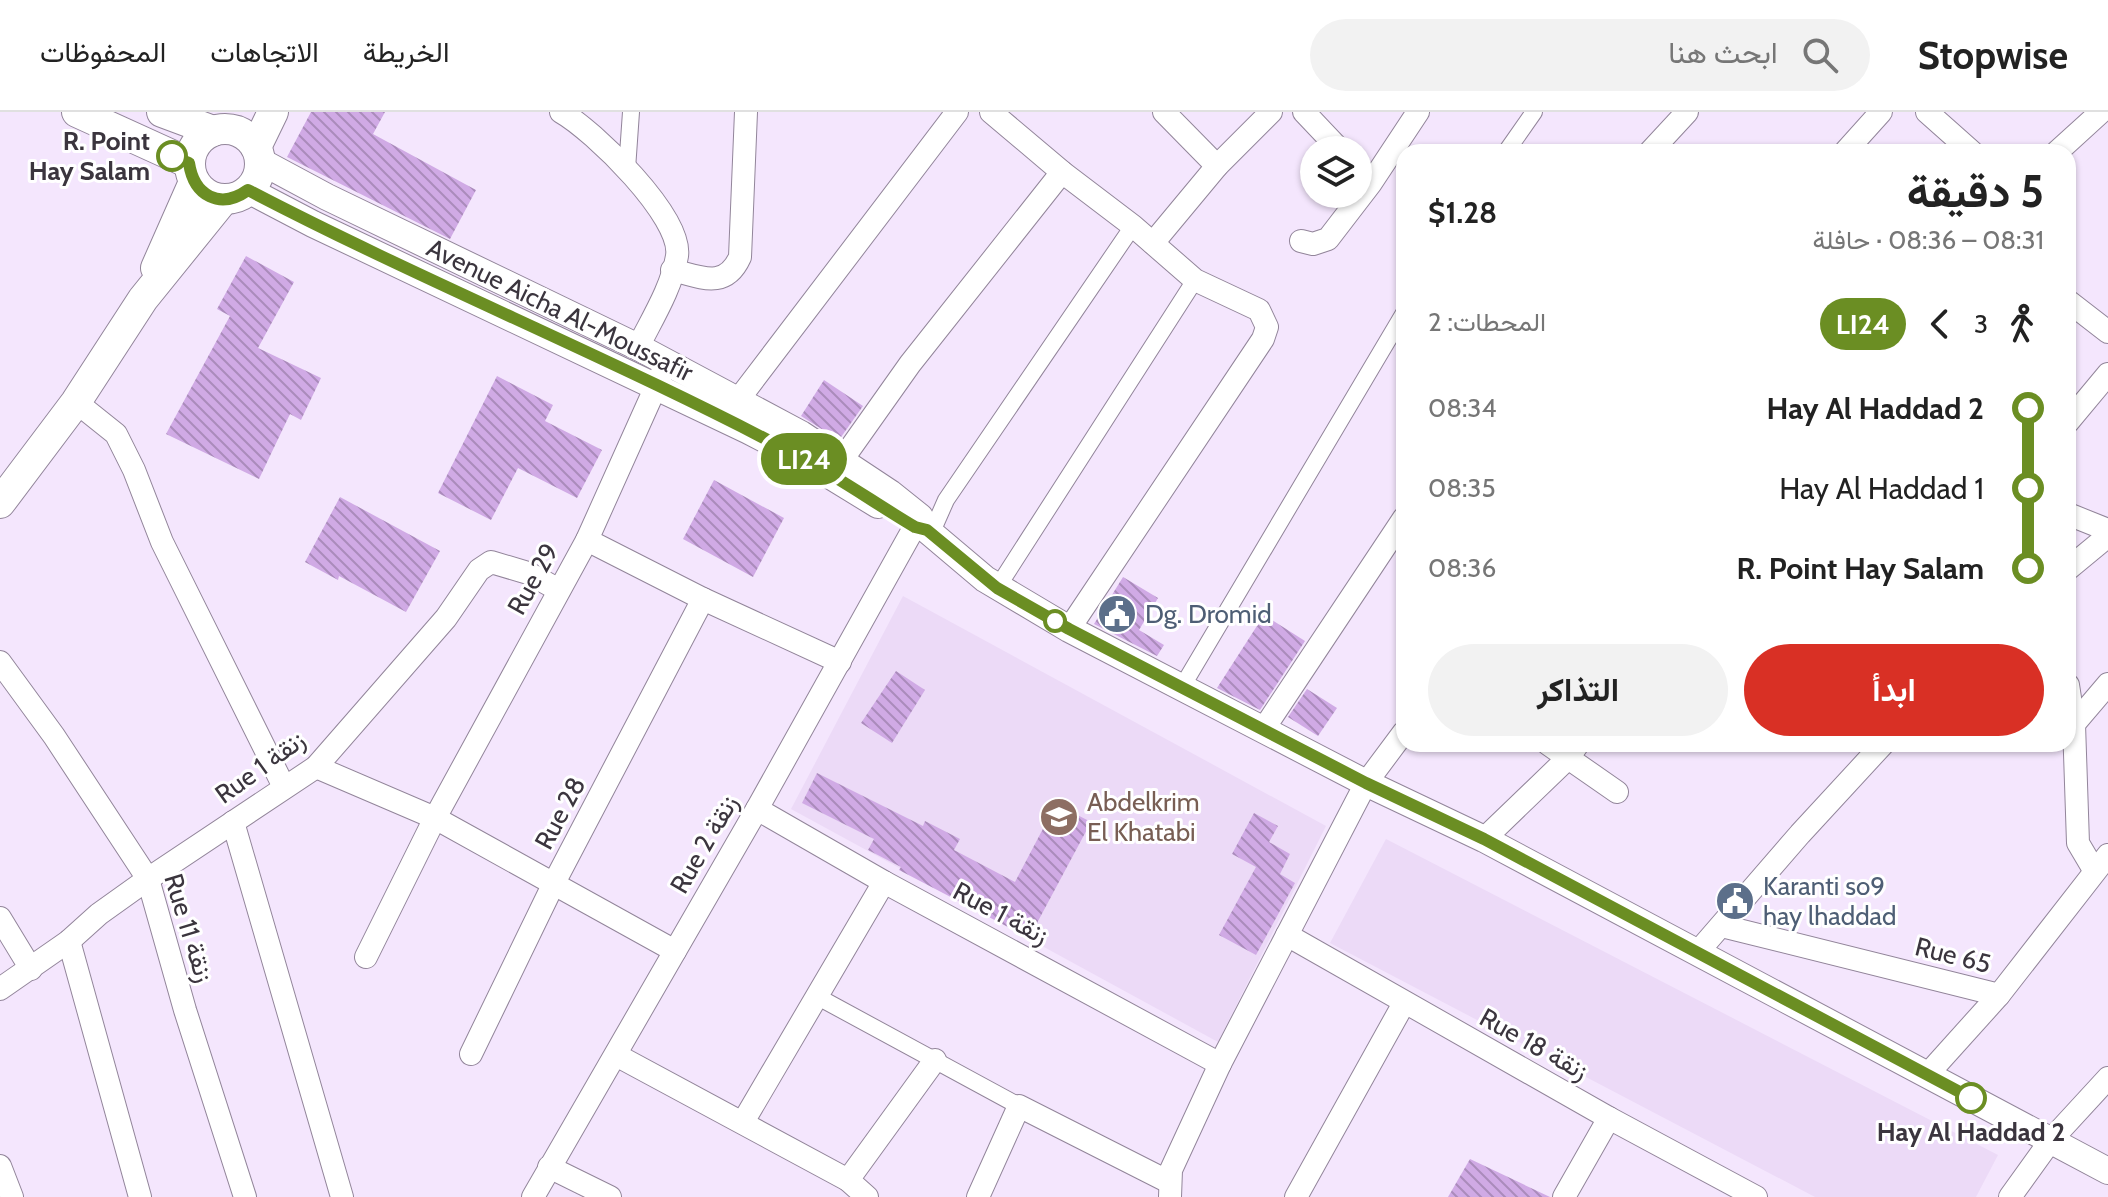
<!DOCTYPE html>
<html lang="ar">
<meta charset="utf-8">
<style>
body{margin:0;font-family:Cabin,Vazirmatn,sans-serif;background:#f2f2f2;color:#222;direction:rtl;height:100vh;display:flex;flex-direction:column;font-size:30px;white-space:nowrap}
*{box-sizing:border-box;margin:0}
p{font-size:26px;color:#767676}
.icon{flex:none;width:44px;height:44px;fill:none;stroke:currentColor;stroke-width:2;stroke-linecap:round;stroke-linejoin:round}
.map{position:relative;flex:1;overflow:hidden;direction:ltr}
.panel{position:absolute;left:1396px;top:32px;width:680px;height:608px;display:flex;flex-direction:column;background:#fff;border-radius:24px;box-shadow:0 2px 6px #0004;direction:rtl}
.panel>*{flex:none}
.badge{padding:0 16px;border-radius:26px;font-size:28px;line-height:52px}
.buttons{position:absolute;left:1300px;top:24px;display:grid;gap:16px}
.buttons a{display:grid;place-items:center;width:72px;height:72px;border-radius:50%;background:#fff;box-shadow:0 2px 6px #0004;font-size:40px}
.map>.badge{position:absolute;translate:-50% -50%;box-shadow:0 0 0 4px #fff}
.legs{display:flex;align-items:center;gap:12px;height:88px;padding:0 32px;font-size:26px}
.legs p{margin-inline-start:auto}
.head{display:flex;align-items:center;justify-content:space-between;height:136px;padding:0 32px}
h1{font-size:44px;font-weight:700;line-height:60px}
.action{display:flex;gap:16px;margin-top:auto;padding:16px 32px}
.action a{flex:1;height:92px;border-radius:48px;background:#d93025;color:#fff;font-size:32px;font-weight:700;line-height:92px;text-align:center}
.action a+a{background:#f2f2f2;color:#222}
ul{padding:0 32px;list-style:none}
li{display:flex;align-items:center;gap:28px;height:80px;font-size:30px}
li i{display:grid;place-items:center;width:12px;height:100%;margin:0 10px;background:currentColor}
li i::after{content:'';width:20px;height:20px;margin:-10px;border:6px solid;border-radius:50%;background:#fff}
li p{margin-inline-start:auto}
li:first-child i{background:linear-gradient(#0000 50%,currentColor 0)}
li:last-child i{background:linear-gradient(currentColor 50%,#0000 0)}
header{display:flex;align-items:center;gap:48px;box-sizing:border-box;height:112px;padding:0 40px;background:#fff;border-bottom:2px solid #e0e0e0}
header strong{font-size:38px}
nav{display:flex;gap:44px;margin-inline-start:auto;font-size:28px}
.search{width:560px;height:72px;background:#f2f2f2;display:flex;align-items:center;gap:20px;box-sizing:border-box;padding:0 28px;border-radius:44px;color:#767676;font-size:30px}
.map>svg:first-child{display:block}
.built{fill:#ecdaf7}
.building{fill:url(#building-back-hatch)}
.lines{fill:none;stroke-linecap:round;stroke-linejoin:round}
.pedestrian-casing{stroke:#92859a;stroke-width:18}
.minor-casing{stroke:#92859a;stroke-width:24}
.tertiary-casing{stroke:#92859a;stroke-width:28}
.secondary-casing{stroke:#92859a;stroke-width:32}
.pedestrian{stroke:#fff;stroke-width:16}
.minor{stroke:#fff;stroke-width:22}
.tertiary{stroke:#fff;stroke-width:26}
.secondary{stroke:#fff;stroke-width:30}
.line-1-casing{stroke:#fff;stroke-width:18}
.line-1{stroke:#6b8e23;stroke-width:12}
.stop-1-dot{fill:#fff;stroke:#6b8e23;stroke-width:4}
.labels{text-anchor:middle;stroke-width:6;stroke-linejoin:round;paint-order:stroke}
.stop-label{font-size:26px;font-weight:bold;fill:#3b353e;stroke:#fff;text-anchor:end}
.street-label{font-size:26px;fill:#3b353e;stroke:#fff}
.service-label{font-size:26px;fill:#4e5e75;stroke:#fff;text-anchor:start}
.education-label{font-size:26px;fill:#785e54;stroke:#fff;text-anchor:start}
</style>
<header>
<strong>Stopwise</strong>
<div class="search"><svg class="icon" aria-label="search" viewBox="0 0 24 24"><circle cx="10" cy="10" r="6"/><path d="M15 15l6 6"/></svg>ابحث هنا</div>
<nav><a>الخريطة</a><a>الاتجاهات</a><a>المحفوظات</a></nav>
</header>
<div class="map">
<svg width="2108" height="1085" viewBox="0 0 2108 1085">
<defs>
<pattern id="building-back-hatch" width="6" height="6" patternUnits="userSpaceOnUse" patternTransform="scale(2)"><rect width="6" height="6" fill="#d0aae5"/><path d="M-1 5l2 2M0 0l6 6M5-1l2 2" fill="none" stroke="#aa8bbb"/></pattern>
</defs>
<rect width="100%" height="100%" fill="#f4e6fd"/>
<!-- built -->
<g class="built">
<path d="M903,484L1326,714L1218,930L791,697Z"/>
<path d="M1386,727L1998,1043L1976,1085H1815L1330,831Z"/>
</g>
<!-- building -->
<g class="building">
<path d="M311,0H385L373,22L476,78L450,127L287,45Z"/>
<path d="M246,144L294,170L258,236L321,266L301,308L290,302L259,367L166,322L230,204L217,197Z"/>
<path d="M497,264L553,293L545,309L602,338L577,386L518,356L491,408L438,381Z"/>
<path d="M824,268L863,294L839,328L801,304Z"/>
<path d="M714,368L784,406L753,465L683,427Z"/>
<path d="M340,385L440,439L406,500L339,464L338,468L305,450Z"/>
<path d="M1123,465L1158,486L1139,518L1164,533L1157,544L1094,512Z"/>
<path d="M1264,503L1305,529L1260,598L1217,576Z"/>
<path d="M896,559L925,578L892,631L861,611Z"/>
<path d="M1307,577L1337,596L1318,624L1288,605Z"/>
<path d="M817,661L923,714L925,709L960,727L954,738L1015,770L1056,692L1091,710L1029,826L899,758L901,755L868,738L874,727L802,691Z"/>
<path d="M1254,701L1278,714L1269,730L1290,742L1280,762L1295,771L1256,843L1219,823L1256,755L1232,742Z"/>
<path d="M1470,1047L1550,1085H1448Z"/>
</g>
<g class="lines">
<defs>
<g id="pedestrian">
<path d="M1506,40L1534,0"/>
<path d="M627,57L631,0"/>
<path d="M931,422L946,388L1133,114"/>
<path d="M997,476L1195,168"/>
<path d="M1182,575L1404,201"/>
<path d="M818,885L1019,994"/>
</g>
<g id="minor">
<path d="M561,0C593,18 683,105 677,144C672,175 652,207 638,235"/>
<path d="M991,0L1062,60L1133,114L1195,168L1259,198L1267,215L1263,227L1069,517"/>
<path d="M1164,0L1217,54"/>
<path d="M1304,0L1340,38"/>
<path d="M1927,0L1972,40"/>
<path d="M1650,40L1687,0"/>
<path d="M1845,40L1881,0"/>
<path d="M2057,40L2101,0"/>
<path d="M1301,129L1313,132L1328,127L1371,71L1418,0"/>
<path d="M1153,131L1217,54L1271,0"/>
<path d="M672,158C701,165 725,178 740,145L746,0"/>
<path d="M2068,189L2108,220"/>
<path d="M738,288L957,0"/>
<path d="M76,290L116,322L134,358L162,430L284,675"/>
<path d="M2068,310L2108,262"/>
<path d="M842,348L910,252L1062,60"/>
<path d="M2068,402L2108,418"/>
<path d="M587,428L703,487L840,550"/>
<path d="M2068,457L2108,424"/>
<path d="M0,550L54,624L148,767L185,898L245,1085"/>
<path d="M2068,573L2074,612L2078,731L2094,758"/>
<path d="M2074,612L2108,572"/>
<path d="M1263,618L1404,406"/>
<path d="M1548,632L1617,680"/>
<path d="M316,655L435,706L675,839"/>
<path d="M757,697L884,770L1220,952"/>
<path d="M233,710L342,1085"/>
<path d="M1484,727L1568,646L1578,632"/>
<path d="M0,806L31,857"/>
<path d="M1722,814L1999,883L2108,743"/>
<path d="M1287,823L1609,1006L1756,1085"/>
<path d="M69,829L140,1085"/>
<path d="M1697,841L1800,722L1883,632"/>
<path d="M366,845L435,706L587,428L662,261"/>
<path d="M0,877L69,829L99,802L148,767L316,655L446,506L479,458L491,450L528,461L559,478"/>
<path d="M471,942L554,771L703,487"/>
<path d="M616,943L848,1068L867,1085"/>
<path d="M1927,963L1999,883"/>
<path d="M743,1010L884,770"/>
<path d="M0,1054L12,1085"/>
<path d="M549,1055L610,1085"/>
<path d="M848,1068L935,948"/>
<path d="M533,1085L757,697L920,405"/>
<path d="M978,1085L1019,994L1169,1070"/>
<path d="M1170,1085L1171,1058L1220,952L1366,671L1404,620"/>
<path d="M1296,1085L1404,891"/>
<path d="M1564,1085L1609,1006"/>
<path d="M2010,1085L2051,1028L2108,966"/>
</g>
<g id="tertiary">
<path d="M260,49L327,85L638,235L801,322L890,381L920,405L927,418L985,467L1069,517L1366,671L1484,727L2108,1059"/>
<path d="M248,78L313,112L747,318L803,347L878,393"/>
</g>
<g id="secondary">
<path d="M77,0L189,51"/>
<path d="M162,0L213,19"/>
<circle cx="225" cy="52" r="35"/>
<path d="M256,35L273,0"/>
<path d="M156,156L194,70"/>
<path d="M0,391L76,290L143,187L223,88"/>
</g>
</defs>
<!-- pedestrian casing -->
<use href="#pedestrian" class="pedestrian-casing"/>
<!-- minor casing -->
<use href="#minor" class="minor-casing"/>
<!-- tertiary casing -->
<use href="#tertiary" class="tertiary-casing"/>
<!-- secondary casing -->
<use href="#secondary" class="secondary-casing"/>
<!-- pedestrian -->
<use href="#pedestrian" class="pedestrian"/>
<!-- minor -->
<use href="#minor" class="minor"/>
<!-- tertiary -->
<use href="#tertiary" class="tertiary"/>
<!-- secondary -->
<use href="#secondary" class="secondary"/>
</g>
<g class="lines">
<defs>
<path id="line-1" d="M172,44L189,51C194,84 220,98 248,78C430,173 620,249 800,345C840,366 876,392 915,415L927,418L997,476L1069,517L1366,671L1484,727L1971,986"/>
</defs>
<!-- line-1 casing -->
<use href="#line-1" class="line-1-casing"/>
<!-- line-1 -->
<use href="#line-1" class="line-1"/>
</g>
<!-- icons -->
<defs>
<symbol id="civic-disc" viewBox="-11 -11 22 22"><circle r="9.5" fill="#5c6f8a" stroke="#fff"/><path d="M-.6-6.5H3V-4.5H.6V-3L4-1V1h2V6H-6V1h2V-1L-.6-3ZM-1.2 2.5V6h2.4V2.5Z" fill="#fff"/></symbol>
<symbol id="school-disc" viewBox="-11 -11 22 22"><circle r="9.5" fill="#8d6e63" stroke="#fff"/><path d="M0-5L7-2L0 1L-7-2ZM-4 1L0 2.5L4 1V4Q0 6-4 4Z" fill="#fff"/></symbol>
</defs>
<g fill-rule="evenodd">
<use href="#civic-disc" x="1095" y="480" width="44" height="44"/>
<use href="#school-disc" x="1037" y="683" width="44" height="44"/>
<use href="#civic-disc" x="1713" y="767" width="44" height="44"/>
</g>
<!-- markers -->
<g class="stop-1-dot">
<circle cx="172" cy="44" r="14"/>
<circle cx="1055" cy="509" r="10"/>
<circle cx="1971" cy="986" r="14"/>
</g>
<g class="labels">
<!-- stop labels -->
<g class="stop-label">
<text x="150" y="38">R. Point<tspan x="150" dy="30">Hay Salam</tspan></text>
<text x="1971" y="1029" text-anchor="middle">Hay Al Haddad 2</text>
</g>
<!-- street labels -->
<g class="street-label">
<text transform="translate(560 198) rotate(26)" y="9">Avenue Aicha Al-Moussafir</text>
<text transform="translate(533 467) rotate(-61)" y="9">Rue 29</text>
<text transform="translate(260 655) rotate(-36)" y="9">Rue 1 زنقة</text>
<text transform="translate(560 701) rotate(-62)" y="9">Rue 28</text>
<text transform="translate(704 732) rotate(-60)" y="9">Rue 2 زنقة</text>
<text transform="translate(1001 801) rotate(28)" y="9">Rue 1 زنقة</text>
<text transform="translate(189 816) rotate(73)" y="9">Rue 11 زنقة</text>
<text transform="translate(1953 843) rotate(14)" y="9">Rue 65</text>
<text transform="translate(1534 932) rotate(29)" y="9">Rue 18 زنقة</text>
</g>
<!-- service labels -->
<g class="service-label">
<text x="1145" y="511">Dg. Dromid</text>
<text x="1763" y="783">Karanti so9<tspan x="1763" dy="30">hay lhaddad</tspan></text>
</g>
<!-- education labels -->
<g class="education-label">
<text x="1087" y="699">Abdelkrim<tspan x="1087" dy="30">El Khatabi</tspan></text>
</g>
</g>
</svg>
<div class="buttons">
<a><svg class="icon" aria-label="layers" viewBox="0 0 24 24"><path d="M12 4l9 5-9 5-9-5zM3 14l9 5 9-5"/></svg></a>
</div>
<b class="badge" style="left:804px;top:347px;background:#6b8e23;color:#fff">LI24</b>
<section class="panel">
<div class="head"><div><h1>5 دقيقة</h1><p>08:31 – 08:36 · حافلة</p></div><b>$1.28</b></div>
<div class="legs"><svg class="icon" aria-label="walk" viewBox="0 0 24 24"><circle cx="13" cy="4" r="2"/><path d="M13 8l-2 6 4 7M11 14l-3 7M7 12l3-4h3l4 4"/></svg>3<svg class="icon" aria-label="back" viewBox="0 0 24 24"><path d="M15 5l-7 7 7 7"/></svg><b class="badge" style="background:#6b8e23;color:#fff">LI24</b><p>المحطات: 2</p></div>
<ul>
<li><i style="color:#6b8e23"></i><b>Hay Al Haddad 2</b><p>08:34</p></li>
<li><i style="color:#6b8e23"></i><span>Hay Al Haddad 1</span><p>08:35</p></li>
<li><i style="color:#6b8e23"></i><b>R. Point Hay Salam</b><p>08:36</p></li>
</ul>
<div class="action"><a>ابدأ</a><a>التذاكر</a></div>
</section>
</div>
